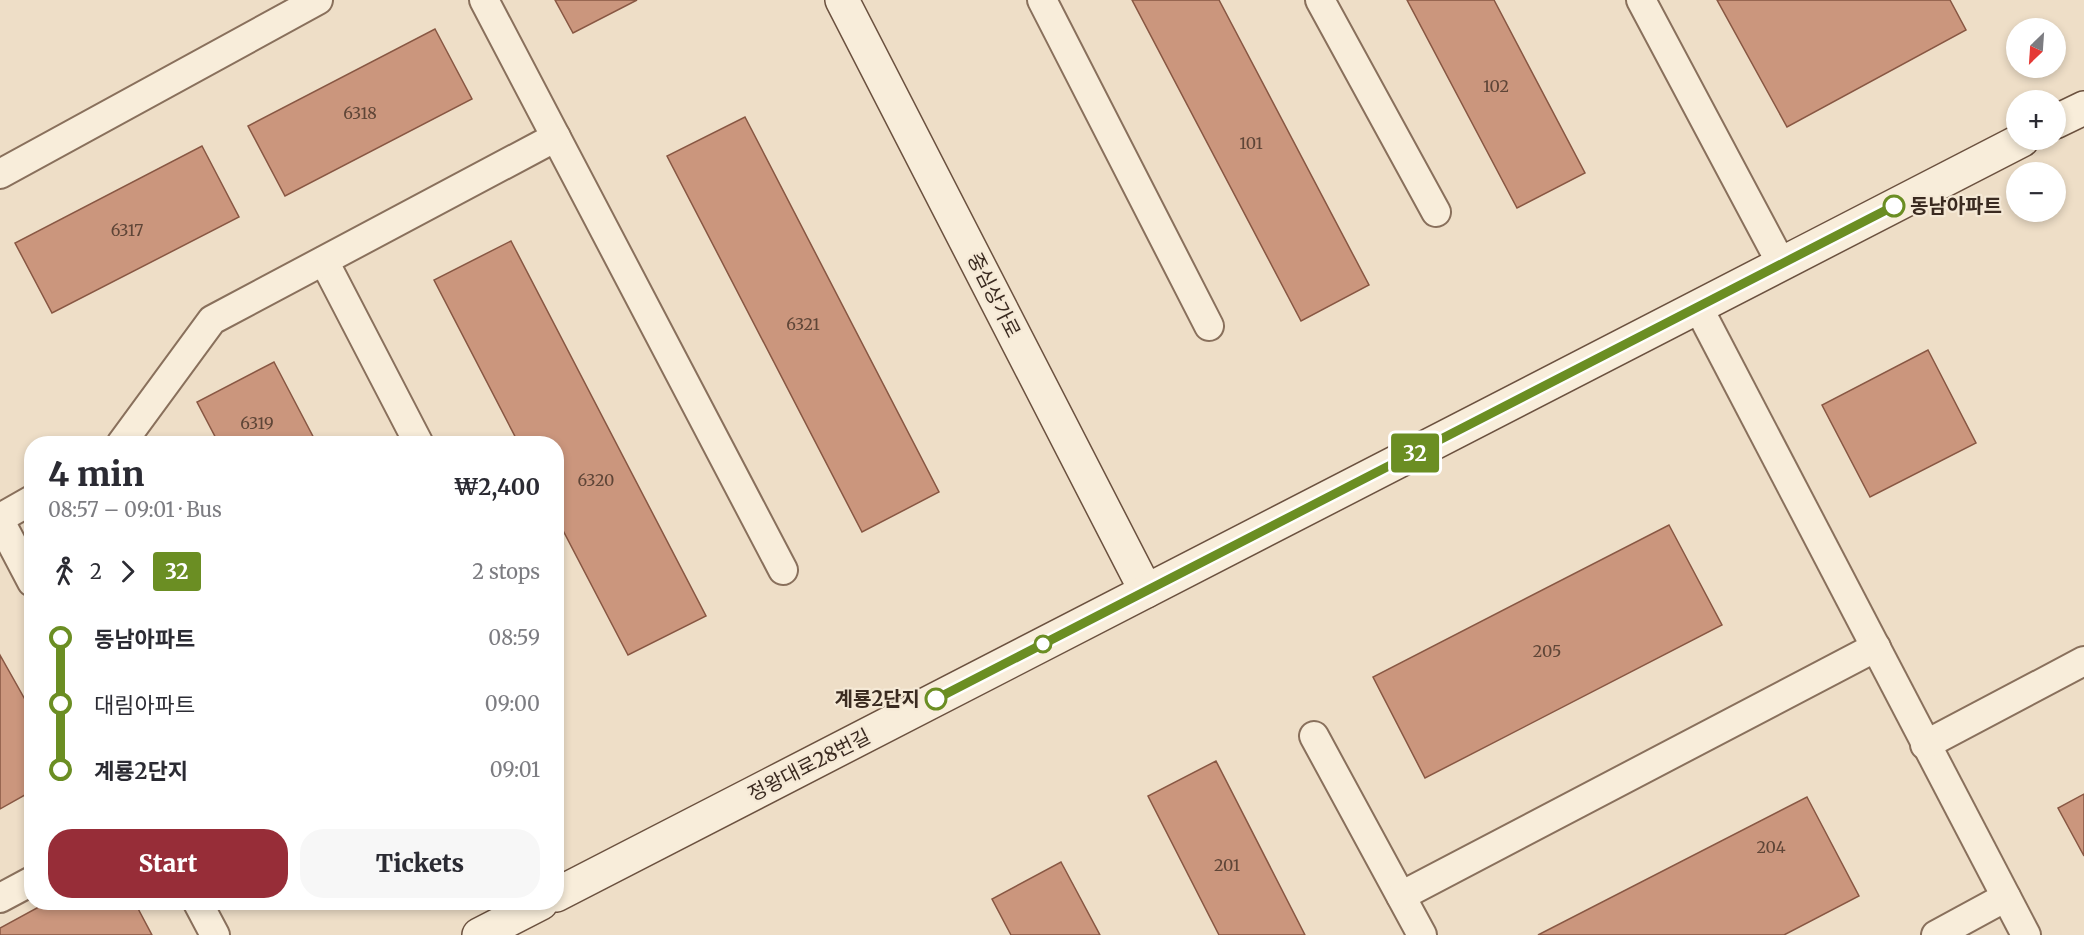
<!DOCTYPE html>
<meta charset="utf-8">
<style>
body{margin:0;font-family:Merriweather,"Noto Sans KR",serif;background:#f7f7f7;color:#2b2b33;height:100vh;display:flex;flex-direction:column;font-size:22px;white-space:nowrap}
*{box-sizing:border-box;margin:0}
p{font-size:20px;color:#7c7c81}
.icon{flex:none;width:33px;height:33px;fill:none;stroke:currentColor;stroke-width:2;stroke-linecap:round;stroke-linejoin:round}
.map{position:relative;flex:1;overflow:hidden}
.drawer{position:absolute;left:24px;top:436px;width:540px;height:474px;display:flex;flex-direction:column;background:#fff;border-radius:24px;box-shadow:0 3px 9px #0003}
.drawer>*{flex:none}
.badge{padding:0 12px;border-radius:4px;font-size:21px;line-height:39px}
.needle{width:39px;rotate:205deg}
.buttons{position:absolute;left:2006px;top:18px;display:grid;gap:12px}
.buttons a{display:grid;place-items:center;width:60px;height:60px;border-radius:50%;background:#fff;box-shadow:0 3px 9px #0003;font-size:30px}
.map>.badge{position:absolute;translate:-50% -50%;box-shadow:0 0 0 3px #fff}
.legs{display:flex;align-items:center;gap:9px;height:66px;padding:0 24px;font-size:20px}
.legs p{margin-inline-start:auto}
.summary{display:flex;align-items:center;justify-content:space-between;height:102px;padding:0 24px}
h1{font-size:33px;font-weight:800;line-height:45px}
.button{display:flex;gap:12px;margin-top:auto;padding:12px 24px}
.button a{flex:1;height:69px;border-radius:24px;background:#972d38;color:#fff;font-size:24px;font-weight:800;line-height:69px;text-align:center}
.button a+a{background:#f7f7f7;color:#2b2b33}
ul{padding:0 24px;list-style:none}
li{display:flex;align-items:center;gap:21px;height:66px;font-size:22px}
li i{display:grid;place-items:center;width:9px;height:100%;margin:0 8px;background:currentColor}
li i::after{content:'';width:15px;height:15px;margin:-8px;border:4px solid;border-radius:50%;background:#fff}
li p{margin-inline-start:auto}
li:first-child i{background:linear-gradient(#0000 50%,currentColor 0)}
li:last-child i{background:linear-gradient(currentColor 50%,#0000 0)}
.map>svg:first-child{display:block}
.building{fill:#cb967d;stroke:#885743;stroke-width:1.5}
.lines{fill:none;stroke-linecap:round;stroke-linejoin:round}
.lane-casing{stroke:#89705c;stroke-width:32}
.secondary-casing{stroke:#6b513f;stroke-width:36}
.lane{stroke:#f8edda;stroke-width:28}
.secondary{stroke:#f8edda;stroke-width:33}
.line-1-casing{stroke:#fff;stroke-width:14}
.line-1{stroke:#6b8e23;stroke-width:9}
.stop-1-dot{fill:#fff;stroke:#6b8e23;stroke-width:3}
.labels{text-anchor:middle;stroke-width:4.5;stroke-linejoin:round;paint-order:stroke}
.number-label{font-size:16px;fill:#5e4537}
.stop-label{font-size:20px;font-weight:bold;fill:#3a2a20;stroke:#f5e9d6;text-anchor:start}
.street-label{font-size:20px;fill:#3a2a20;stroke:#f5e9d6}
</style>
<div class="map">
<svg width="2084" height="935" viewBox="0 0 2084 935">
<rect width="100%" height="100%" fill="#eedec7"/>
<!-- building -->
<g class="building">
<path d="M555,0H637L573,33Z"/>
<path d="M1132,0H1219L1369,285L1301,321Z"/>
<path d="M1407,0H1494L1585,173L1517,208Z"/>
<path d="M1717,0H1950L1966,30L1787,127Z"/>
<path d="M435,29L472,99L285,196L248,126Z"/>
<path d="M745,117L939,492L862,532L667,156Z"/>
<path d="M202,146L239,217L52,313L15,243Z"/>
<path d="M511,241L706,616L628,655L556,517V444H519L434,280Z"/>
<path d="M1928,350L1976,443L1870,497L1822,405Z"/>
<path d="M274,362L317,444H219L197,402Z"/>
<path d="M1669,525L1722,625L1425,778L1373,677Z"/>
<path d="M0,655L32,712V791L0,809Z"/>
<path d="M1216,761L1305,935H1219L1148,796Z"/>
<path d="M2084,794V856L2058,808Z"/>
<path d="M1807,797L1859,896L1784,935H1538Z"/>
<path d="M1061,862L1100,935H1011L992,899Z"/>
<path d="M46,903H135L152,935H0V928Z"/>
</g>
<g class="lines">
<defs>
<g id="lane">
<path d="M484,0L783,570"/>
<path d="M1042,0L1209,326"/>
<path d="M1320,0L1436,212"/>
<path d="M1641,0L1781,263"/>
<path d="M0,174L318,0"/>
<path d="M324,261L419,444"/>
<path d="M1698,307L2026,935"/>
<path d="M121,444L212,320L556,137"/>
<path d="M0,518L32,500"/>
<path d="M0,521L32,582"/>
<path d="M1314,736L1422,935"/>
<path d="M1925,745L2084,661"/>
<path d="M1401,896L1876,647"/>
<path d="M0,898L32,881"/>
<path d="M198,903L215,935"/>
<path d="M1936,935L2006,897"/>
</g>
<g id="secondary">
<path d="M842,0L1146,591"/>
<path d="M2055,122L2084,108"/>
<path d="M556,895L2022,140"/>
<path d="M479,935L541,903"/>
</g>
</defs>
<!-- lane casing -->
<use href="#lane" class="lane-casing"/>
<!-- secondary casing -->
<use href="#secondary" class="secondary-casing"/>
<!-- lane -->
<use href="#lane" class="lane"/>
<!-- secondary -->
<use href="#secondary" class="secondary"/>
</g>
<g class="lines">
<defs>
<path id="line-1" d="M936,699L1894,206"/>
</defs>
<!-- line-1 casing -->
<use href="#line-1" class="line-1-casing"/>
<!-- line-1 -->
<use href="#line-1" class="line-1"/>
</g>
<!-- markers -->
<g class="stop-1-dot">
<circle cx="1894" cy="206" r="10"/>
<circle cx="1043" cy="644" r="8"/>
<circle cx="936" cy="699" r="10"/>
</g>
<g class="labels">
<!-- number labels -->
<g class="number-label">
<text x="1496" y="92">102</text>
<text x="360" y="119">6318</text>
<text x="1251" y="149">101</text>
<text x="127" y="236">6317</text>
<text x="803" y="330">6321</text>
<text x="257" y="429">6319</text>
<text x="596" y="486">6320</text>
<text x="1547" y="657">205</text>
<text x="1771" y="853">204</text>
<text x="1227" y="871">201</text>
</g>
<!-- stop labels -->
<g class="stop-label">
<text x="1910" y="213">동남아파트</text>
<text x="920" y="706" text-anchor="end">계룡2단지</text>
</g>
<!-- street labels -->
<g class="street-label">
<text transform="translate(994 295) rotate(63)" y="7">중심상가로</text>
<text transform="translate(809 765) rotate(-27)" y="7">정왕대로28번길</text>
</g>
</g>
</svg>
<div class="buttons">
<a><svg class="needle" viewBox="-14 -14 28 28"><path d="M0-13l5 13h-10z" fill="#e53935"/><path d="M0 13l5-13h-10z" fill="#7c7c81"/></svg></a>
<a>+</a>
<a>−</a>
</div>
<b class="badge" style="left:1415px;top:453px;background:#6b8e23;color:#fff">32</b>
<section class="drawer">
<div class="summary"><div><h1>4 min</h1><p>08:57 – 09:01 · Bus</p></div><b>₩2,400</b></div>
<div class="legs"><svg class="icon" aria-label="walk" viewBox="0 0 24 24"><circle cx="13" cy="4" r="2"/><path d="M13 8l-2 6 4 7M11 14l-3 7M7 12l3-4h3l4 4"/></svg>2<svg class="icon" aria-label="forward" viewBox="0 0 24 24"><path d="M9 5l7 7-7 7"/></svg><b class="badge" style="background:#6b8e23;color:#fff">32</b><p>2 stops</p></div>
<ul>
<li><i style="color:#6b8e23"></i><b>동남아파트</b><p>08:59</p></li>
<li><i style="color:#6b8e23"></i><span>대림아파트</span><p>09:00</p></li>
<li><i style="color:#6b8e23"></i><b>계룡2단지</b><p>09:01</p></li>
</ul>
<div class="button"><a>Start</a><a>Tickets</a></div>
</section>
</div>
